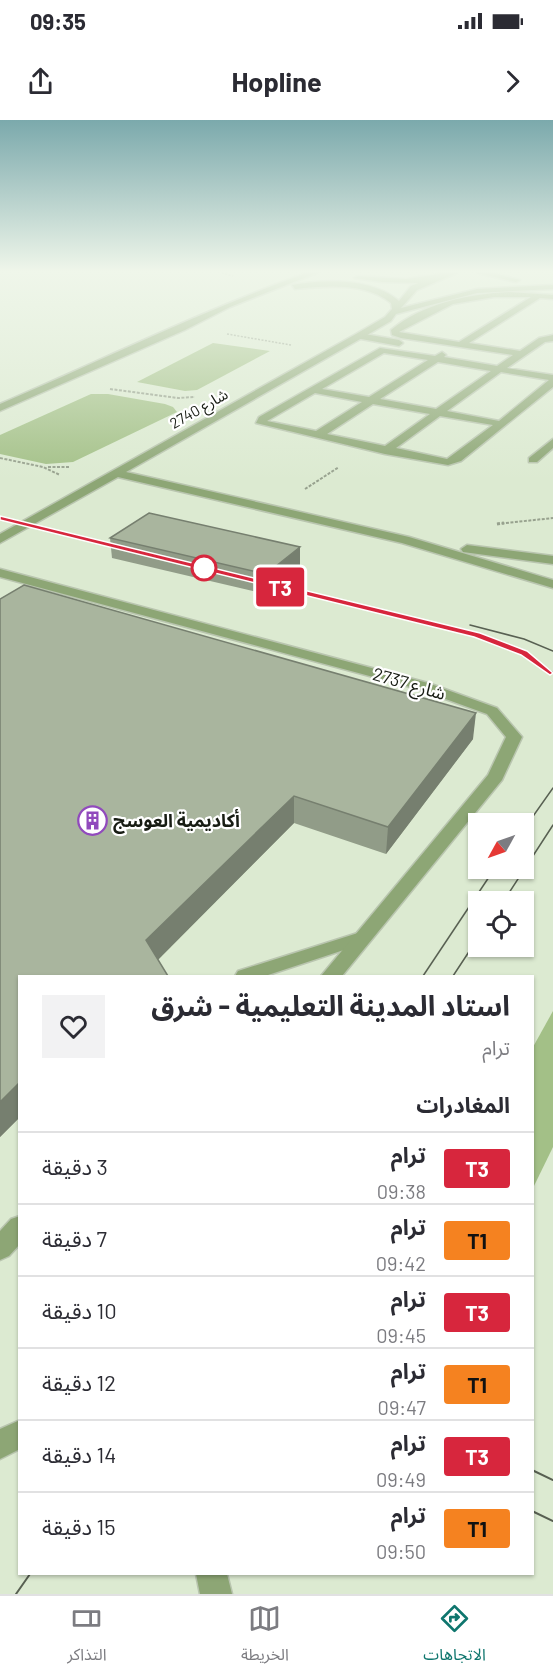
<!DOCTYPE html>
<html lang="ar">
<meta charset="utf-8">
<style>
body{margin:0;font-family:Barlow,"Noto Sans Arabic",sans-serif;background:#f2f2f3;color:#2b2b33;direction:rtl;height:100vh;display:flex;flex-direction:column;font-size:22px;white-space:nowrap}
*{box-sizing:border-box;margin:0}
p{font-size:20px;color:#7c7c81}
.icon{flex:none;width:33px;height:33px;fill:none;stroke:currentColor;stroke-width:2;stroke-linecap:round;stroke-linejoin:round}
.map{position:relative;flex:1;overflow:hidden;direction:ltr}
.drawer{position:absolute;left:18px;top:855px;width:516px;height:600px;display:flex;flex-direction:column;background:#fff;border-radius:0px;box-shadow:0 2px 4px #0004;direction:rtl}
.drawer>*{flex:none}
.badge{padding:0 12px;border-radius:4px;font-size:21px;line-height:39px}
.needle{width:39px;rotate:230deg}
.fabs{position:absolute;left:468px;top:693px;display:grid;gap:12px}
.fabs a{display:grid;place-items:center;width:66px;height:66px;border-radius:0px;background:#fff;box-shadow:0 2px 4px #0004;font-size:30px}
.map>.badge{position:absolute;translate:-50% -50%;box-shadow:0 0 0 3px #fff}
h2{padding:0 24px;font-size:22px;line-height:54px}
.round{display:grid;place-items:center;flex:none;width:63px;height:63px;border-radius:0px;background:#f2f2f3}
.summary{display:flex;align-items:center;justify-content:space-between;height:102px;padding:0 24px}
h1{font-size:28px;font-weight:700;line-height:45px}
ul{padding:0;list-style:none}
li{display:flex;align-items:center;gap:18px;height:72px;padding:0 24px;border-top:2px solid #e1e1e2}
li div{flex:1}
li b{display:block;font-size:22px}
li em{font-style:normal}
li .badge{min-width:66px;font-weight:700;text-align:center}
.status{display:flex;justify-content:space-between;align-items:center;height:42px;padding:0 30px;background:#fff;direction:ltr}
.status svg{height:16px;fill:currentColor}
header{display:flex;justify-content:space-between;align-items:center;height:78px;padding:0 24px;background:#fff;font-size:27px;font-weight:700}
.tab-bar{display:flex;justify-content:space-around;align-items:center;height:84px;border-top:2px solid #e1e1e2;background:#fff;font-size:16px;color:#7c7c81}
.tab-bar a{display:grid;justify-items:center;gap:3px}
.tab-bar .on{color:#0f766e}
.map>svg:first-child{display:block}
.green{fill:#a3c087}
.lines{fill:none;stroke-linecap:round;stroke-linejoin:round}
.lane-casing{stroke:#b9c5af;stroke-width:3}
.street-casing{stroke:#b9c5af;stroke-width:3}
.path-far2{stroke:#97a18e;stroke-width:1.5;stroke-dasharray:2 1.5;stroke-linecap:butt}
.path-far1{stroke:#97a18e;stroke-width:2;stroke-dasharray:3 1.5;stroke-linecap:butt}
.path{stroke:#97a18e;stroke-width:3;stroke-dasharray:3 2;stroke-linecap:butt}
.lane{fill:#8da675;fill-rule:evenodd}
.street{fill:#8da675;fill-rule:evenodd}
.tram-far1{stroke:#586052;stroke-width:1.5}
.tram{stroke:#586052;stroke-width:2}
.wall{fill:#919c88}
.shaded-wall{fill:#767f6f}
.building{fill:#a9b59e;stroke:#767f6f;stroke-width:1.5}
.line{fill:#d7263d;stroke:#fff;stroke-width:1.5}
.stop-dot{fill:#fff;stroke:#d7263d;stroke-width:3}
.labels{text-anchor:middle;stroke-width:4.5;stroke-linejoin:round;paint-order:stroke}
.far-street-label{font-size:15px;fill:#171c13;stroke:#fff}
.street-label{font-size:18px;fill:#171c13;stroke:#fff}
.poi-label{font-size:18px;font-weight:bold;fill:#171c13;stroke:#fff;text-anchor:start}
</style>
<div class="status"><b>09:35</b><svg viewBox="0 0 49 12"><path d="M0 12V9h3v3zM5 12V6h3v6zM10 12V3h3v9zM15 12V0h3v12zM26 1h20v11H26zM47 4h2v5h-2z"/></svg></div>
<header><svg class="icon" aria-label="forward" viewBox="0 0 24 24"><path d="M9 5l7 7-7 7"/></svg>Hopline<svg class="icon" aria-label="share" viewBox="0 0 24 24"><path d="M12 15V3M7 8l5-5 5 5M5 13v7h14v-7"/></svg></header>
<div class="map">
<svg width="553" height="1474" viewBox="0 0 553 1474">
<rect width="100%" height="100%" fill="#dcead1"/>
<!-- green -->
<g class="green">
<path d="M213,223L270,231L197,270L185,271L137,262Z"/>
<path d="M91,274H108L165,284L173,287L177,292L73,342L46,344L0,334V315Z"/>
<path d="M553,891V1027L533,1068V927Z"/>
</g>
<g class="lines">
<defs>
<g id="lane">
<path d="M509,172L553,175V179L540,178L469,223L520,231L539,218L553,215V221L545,222L507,248L553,255V267L461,341L448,345L385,334L256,303L259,297L380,228L435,236L442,232L446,235L444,237L497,246L513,235L401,218L392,215L391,210C423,183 469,174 509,172ZM494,177H531L459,222L399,212L453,184ZM384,233L428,240L369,277L322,269ZM438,242L491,251L436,289L380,279ZM501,252L549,260L499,301L447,291ZM315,273L362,282L316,311L267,301ZM373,284L430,294L385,326L327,314ZM440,296L493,305L447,339L396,328Z"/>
<path d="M359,213L399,220L403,223L399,226L356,218Z"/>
<path d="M553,319V328L537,342H529V338Z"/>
<path d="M361,812L368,814L371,818L368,822L265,856H235L238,851Z"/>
<path d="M20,1096V1124L9,1136L0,1140V1111L11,1099Z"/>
<path d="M196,1454H227L232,1474H200Z"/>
</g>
<g id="street">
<path d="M306,153H317L230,187L185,210L0,291V284C102,240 202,191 306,153Z"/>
<path d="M446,153H457L417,170L401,188L477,169L553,165V169L477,173L396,194L391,201L362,218L126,352L409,417L553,460V468L402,423L118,357L0,423V414L356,214L385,197L392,189L391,183C364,162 327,166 295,169L292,165C326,159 372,158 399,181L411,166L418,163L382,162L354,158L358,156L406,159Z"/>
<path d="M477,153H493L520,160L516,162Z"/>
<path d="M467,425L553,436V444L463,432L461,429Z"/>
<path d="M0,449L428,563L497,588L522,617L502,660L342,856H321L488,655L506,617L487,594L418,569L0,457Z"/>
<path d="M20,1300V1329L0,1339V1309Z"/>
</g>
</defs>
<!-- lane casing -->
<use href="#lane" class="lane-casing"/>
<!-- street casing -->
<use href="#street" class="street-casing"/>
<!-- path-far2 -->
<g class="path-far2">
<path d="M222,153L233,156"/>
<path d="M227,214L291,225"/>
</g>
<!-- path-far1 -->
<g class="path-far1">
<path d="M110,269L178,278L195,277"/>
<path d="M0,338L43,347L60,355"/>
<path d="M48,347H70"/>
<path d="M305,369L339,347"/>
<path d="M497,404L553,398"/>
</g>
<!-- path -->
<path class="path" d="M497,404L504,403"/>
<!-- lane -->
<use href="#lane" class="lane"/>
<!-- street -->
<use href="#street" class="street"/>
<!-- tram-far1 -->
<g class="tram-far1">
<path d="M0,399L128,430"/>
<path d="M259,462L477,515L524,533L553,553"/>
<path d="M470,505L524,519L553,531"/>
<path d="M524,709L553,668"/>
<path d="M503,782L553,705"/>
<path d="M423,856L495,748"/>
<path d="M453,856L478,818"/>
</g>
<!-- tram -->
<g class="tram">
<path d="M532,1350L553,1360"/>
<path d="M532,1391L553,1401"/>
<path d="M16,1474L30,1454"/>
</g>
</g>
<!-- wall -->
<g class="wall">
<path d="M110,418L300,447L266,474L112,438Z"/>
<path d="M0,479L473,619L386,734L294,703L158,839L20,856V997L0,1017Z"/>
</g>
<!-- shaded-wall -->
<g class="shaded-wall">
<path d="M300,427V447L266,474V454Z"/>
<path d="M476,593L473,619L386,734L388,707Z"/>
<path d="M294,676V703L149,849L146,820Z"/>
<path d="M20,962V997L0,1017V982Z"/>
</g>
<!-- building -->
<g class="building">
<path d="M149,393L300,427L266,454L110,418Z"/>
<path d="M24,465L476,593L388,707L294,676L146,820L168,856H20V962L0,982V479Z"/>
</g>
<!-- sky -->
<linearGradient id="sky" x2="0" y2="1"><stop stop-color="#7ba9ac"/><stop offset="0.42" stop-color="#eff6ea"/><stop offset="1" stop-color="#eff6ea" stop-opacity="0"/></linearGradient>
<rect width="553" height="360" fill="url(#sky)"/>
<!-- line -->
<path class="line" d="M0,396L480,513L527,531L553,553L550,555L521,535L474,517L0,400Z"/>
<!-- icons -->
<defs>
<symbol id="building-ring" viewBox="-11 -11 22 22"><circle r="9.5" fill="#fff" stroke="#914abd" stroke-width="1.5"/><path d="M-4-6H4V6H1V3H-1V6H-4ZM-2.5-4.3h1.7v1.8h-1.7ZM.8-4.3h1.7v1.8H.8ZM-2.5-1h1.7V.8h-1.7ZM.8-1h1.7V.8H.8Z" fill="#914abd"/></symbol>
</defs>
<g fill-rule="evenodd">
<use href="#building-ring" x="76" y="684" width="33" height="33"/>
</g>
<!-- markers -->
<circle class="stop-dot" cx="204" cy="448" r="12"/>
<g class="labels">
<!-- far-street labels -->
<g class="far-street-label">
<text transform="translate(199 289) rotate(-30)" y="5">شارع 2740</text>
</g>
<!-- street labels -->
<g class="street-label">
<text transform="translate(409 564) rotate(16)" y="6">شارع 2737</text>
</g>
<!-- poi labels -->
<g class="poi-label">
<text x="113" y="707">أكاديمية العوسج</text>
</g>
</g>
</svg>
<div class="fabs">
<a><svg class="needle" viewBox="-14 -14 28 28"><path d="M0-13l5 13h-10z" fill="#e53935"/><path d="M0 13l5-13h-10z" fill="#7c7c81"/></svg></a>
<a><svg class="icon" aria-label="locate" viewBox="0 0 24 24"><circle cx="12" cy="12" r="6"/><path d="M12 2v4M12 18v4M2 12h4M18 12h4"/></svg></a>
</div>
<b class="badge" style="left:280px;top:467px;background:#d7263d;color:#fff">T3</b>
<section class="drawer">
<div class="summary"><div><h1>استاد المدينة التعليمية - شرق</h1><p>ترام</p></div><a class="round"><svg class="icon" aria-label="heart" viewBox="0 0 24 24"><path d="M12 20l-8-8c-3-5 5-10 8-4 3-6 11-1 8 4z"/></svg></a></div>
<h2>المغادرات</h2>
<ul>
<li><span class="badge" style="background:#d7263d;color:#fff">T3</span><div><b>ترام</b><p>09:38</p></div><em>3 دقيقة</em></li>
<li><span class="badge" style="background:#f58220;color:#111">T1</span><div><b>ترام</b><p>09:42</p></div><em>7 دقيقة</em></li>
<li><span class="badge" style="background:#d7263d;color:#fff">T3</span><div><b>ترام</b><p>09:45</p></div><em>10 دقيقة</em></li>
<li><span class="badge" style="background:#f58220;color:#111">T1</span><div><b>ترام</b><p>09:47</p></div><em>12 دقيقة</em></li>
<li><span class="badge" style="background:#d7263d;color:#fff">T3</span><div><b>ترام</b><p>09:49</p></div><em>14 دقيقة</em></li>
<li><span class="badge" style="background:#f58220;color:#111">T1</span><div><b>ترام</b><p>09:50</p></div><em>15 دقيقة</em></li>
</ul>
</section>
</div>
<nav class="tab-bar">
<a class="on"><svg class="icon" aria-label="directions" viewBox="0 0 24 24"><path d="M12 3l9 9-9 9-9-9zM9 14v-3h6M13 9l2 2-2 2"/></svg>الاتجاهات</a>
<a><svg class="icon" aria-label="map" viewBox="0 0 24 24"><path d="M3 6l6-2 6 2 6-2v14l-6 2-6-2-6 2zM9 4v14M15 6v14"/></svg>الخريطة</a>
<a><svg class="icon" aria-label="tickets" viewBox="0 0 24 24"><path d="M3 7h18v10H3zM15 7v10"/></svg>التذاكر</a>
</nav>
